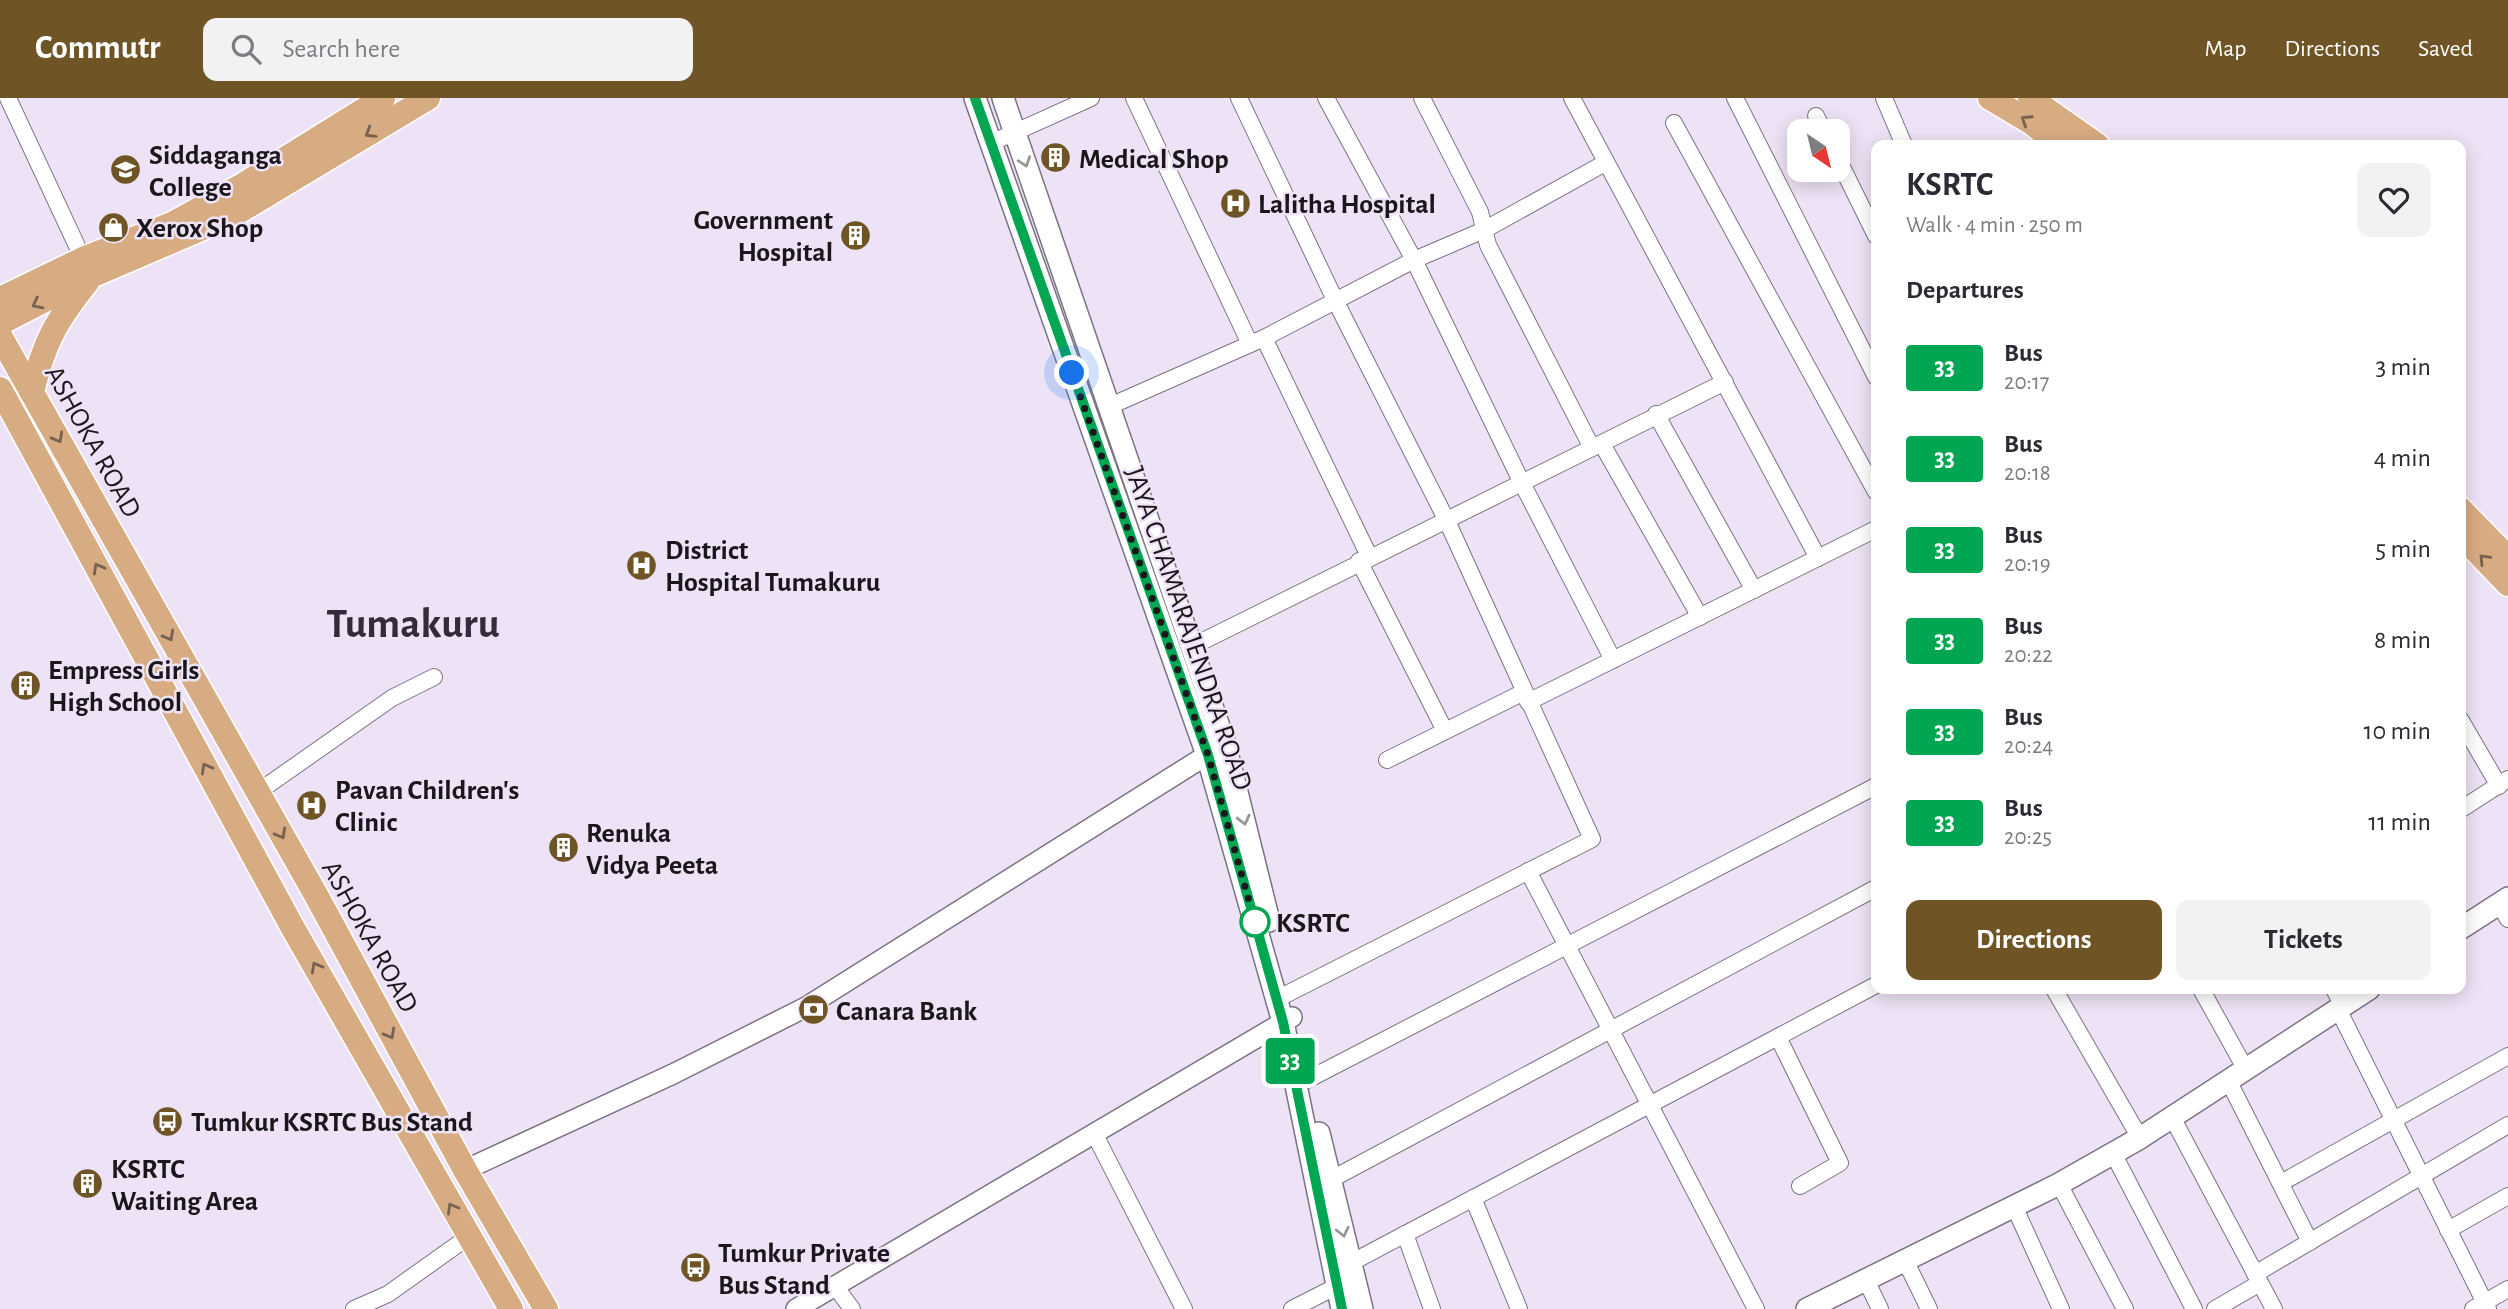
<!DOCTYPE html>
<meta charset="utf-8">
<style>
body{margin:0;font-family:"Alegreya Sans",sans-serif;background:#f2f2f3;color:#2b2b33;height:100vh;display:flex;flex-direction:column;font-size:26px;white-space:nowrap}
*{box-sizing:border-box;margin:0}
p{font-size:23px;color:#7c7c81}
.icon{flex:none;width:38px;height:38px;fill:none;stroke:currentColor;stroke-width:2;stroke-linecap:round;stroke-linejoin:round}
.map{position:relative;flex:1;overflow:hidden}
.side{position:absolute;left:1871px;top:42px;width:595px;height:854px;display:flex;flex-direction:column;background:#fff;border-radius:14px;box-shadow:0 4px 18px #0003}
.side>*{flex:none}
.badge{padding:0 14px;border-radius:5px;font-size:24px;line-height:46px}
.needle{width:46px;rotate:145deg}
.buttons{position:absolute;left:1787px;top:21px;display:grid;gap:14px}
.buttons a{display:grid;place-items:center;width:63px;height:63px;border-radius:14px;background:#fff;box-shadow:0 4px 18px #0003;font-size:35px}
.you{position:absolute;width:35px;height:35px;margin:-18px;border:5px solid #fff;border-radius:50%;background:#1a73e8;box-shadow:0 0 0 10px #1a73e833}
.map>.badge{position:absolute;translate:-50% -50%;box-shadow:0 0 0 4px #fff}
h2{padding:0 35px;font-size:26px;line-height:63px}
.round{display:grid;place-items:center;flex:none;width:74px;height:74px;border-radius:14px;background:#f2f2f3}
.head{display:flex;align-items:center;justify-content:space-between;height:119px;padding:0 35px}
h1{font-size:33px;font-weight:600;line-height:52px}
.primary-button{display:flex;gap:14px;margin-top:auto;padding:14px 35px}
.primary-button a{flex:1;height:80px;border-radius:14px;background:#6f5426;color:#fff;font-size:28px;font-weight:600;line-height:80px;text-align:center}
.primary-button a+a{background:#f2f2f3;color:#2b2b33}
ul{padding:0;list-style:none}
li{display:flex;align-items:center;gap:21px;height:91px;padding:0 35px}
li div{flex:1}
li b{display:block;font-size:26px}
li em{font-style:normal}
li .badge{min-width:77px;font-weight:700;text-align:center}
header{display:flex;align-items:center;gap:42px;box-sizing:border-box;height:98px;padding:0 35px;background:#6f5426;color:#fff}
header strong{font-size:33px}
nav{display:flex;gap:38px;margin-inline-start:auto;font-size:24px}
.search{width:490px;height:63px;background:#f2f2f3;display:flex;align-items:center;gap:18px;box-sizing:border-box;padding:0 24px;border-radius:14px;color:#7c7c81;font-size:26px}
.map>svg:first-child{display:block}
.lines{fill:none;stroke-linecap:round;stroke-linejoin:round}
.minor-casing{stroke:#7b7282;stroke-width:18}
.tertiary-casing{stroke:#7b7282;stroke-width:22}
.secondary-casing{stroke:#7b7282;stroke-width:24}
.primary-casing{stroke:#fff;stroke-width:27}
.minor{stroke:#fff;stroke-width:16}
.tertiary{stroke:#fff;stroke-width:19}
.secondary{stroke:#fff;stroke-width:21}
.primary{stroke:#d7ac83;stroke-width:24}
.oneway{stroke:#786150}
.oneway2{stroke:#989699}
.line-casing{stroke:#fff;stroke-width:16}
.line{stroke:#00a651;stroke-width:10}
.walk{stroke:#1a161c;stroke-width:7;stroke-dasharray:0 12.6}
.stop-dot{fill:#fff;stroke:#00a651;stroke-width:3.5}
.labels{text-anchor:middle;stroke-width:5;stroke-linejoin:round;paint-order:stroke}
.poi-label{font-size:28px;font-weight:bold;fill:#1a161c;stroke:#eee3f6;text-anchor:start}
.street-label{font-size:28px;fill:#1a161c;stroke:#eee3f6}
.stop-label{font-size:28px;font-weight:bold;fill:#1a161c;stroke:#eee3f6;text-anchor:start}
.town-label{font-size:42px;font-weight:bold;fill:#332b39;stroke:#eee3f6}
</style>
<header>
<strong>Commutr</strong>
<div class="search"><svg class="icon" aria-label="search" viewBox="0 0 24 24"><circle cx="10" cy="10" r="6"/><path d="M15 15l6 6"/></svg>Search here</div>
<nav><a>Map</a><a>Directions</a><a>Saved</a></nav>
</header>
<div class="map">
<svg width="2508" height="1211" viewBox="0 0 2508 1211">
<rect width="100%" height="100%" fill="#eee3f6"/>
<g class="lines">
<defs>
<g id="minor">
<path d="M8,0L83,161"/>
<path d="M1134,0L1250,246"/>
<path d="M1239,0L1336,204L1447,423L1592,741L1277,901"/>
<path d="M1326,0L1414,162L1521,383L1613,562"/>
<path d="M1422,0L1480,114L1488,147L1592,350"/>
<path d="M1572,0L1818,460"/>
<path d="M1735,0L1876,279"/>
<path d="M1884,0L1904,47"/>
<path d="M1816,18L1823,33"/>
<path d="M1674,25L1876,394"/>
<path d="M991,45L1091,0"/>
<path d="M1838,61L1876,138"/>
<path d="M1264,240L1369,458"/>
<path d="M1110,308L1264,240L1414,162L1484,132L1605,65"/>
<path d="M1656,316L1754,492"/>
<path d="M1602,346L1700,519"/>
<path d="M1359,463L1445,633"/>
<path d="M1191,549L1725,284"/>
<path d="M1528,604L1876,431"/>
<path d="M2460,621L2499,688"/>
<path d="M1387,662L1524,594"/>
<path d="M258,694L392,600L434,579"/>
<path d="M2460,712L2508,681"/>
<path d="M1528,773L1756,1211"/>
<path d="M2499,805L2508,821"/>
<path d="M2054,891L2140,1040"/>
<path d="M2201,891L2245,970"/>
<path d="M2334,891L2343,908"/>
<path d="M2338,911L2488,1211"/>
<path d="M1778,939L1840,1065L1800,1088"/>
<path d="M2228,982L2310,1144"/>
<path d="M1294,985L1307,982L1876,688"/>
<path d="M2172,1019L2274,1211"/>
<path d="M1094,1035L1184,1211"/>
<path d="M2113,1055L2194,1211"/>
<path d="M1330,1082L1876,790"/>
<path d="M2281,1085L2508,958"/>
<path d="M2059,1086L2125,1211"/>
<path d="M1473,1100L1519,1211"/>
<path d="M2014,1108L2061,1211"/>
<path d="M2448,1132L2508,1098"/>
<path d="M1405,1136L1432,1211"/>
<path d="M1905,1162L1929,1211"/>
<path d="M1343,1169L1876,887"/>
<path d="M2255,1176L2508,1027"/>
<path d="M1866,1182L1880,1211"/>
<path d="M835,1188L852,1211"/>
<path d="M354,1211L388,1196L468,1139"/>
<path d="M1292,1211L1337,1188"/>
<path d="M2215,1211L2260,1185"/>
<path d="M2473,1211L2508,1191"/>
</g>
<g id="tertiary">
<path d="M465,1072L673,976L806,909L1218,650"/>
<path d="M796,1211L1292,919"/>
</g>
<g id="secondary">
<path d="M975,0L1207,657L1283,924L1342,1211"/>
<path d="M1003,0L1225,646L1269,823"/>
<path d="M2460,831L2508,800"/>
<path d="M1319,1035L1362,1211"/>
<path d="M1807,1211L2059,1086L2140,1040L2369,891"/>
</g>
<g id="primary">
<path d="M1990,0L2032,25L2059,47"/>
<path d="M2030,0L2097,47"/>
<path d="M0,201L83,161L172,126L243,87L383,0"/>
<path d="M0,225L91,178L233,117L428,0"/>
<path d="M0,238L316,797L465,1072L546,1211"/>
<path d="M0,291L294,832L511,1211"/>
<path d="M32,294C44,245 55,224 87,184"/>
<path d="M2460,411L2508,460"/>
<path d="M2460,436L2508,486"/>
</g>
</defs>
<!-- minor casing -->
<use href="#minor" class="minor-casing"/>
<!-- tertiary casing -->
<use href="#tertiary" class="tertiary-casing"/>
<!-- secondary casing -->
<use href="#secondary" class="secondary-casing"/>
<!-- primary casing -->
<use href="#primary" class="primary-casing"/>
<!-- minor -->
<use href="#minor" class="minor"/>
<!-- tertiary -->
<use href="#tertiary" class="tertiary"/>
<!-- secondary -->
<use href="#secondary" class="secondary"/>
<!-- primary -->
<use href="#primary" class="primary"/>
</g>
<!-- one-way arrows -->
<defs><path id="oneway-chevron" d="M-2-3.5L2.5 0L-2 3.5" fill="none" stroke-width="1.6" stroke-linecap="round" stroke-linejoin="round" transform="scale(1.75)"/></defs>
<g class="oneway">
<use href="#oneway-chevron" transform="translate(2026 22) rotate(-147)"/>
<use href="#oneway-chevron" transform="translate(370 35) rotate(149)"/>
<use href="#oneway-chevron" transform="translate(37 206) rotate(153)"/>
<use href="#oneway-chevron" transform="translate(58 340) rotate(61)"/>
<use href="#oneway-chevron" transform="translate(2484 461) rotate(-134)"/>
<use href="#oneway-chevron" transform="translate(98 470) rotate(-119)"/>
<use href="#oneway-chevron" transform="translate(169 538) rotate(61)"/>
<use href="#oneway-chevron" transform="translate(206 670) rotate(-119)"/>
<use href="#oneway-chevron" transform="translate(281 736) rotate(61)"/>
<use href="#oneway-chevron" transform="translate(316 869) rotate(-119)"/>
<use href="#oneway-chevron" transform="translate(390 936) rotate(61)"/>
<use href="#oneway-chevron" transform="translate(452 1110) rotate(-120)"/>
</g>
<g class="oneway2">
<use href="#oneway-chevron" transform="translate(1025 64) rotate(71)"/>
<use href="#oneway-chevron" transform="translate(1244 722) rotate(76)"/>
<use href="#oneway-chevron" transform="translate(1343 1134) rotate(77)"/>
</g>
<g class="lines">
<defs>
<path id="line" d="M975,0L1208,657L1283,924L1342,1211"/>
</defs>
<!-- line casing -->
<use href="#line" class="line-casing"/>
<!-- line -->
<use href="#line" class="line"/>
<!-- walk -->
<path class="walk" d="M1072,275L1208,657L1256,828L1255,824"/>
</g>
<!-- icons -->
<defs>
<symbol id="building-disc" viewBox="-11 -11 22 22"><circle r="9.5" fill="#6f5426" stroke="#eee3f6"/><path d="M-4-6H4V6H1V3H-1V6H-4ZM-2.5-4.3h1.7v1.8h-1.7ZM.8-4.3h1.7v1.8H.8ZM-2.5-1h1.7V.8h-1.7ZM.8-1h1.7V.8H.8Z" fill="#fff"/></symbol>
<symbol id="university-disc" viewBox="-11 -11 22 22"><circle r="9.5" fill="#6f5426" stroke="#eee3f6"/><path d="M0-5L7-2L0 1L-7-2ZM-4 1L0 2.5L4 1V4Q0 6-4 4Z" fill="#fff"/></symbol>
<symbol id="hospital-disc" viewBox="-11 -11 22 22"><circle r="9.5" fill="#6f5426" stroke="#eee3f6"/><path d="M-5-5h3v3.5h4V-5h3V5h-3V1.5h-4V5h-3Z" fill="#fff"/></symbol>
<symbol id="shop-disc" viewBox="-11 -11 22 22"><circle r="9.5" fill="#6f5426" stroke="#eee3f6"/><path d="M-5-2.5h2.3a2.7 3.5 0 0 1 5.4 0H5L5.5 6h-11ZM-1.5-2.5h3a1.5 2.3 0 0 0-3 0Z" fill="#fff"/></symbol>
<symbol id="bank-disc" viewBox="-11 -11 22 22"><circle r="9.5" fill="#6f5426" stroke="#eee3f6"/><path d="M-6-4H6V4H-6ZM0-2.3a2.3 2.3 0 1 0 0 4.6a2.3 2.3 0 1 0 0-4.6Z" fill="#fff"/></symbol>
<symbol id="bus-disc" viewBox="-11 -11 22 22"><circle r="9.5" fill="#6f5426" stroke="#eee3f6"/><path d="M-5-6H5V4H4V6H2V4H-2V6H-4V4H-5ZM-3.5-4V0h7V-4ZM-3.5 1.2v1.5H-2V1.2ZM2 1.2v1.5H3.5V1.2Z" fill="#fff"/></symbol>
</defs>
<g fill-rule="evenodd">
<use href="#building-disc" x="1038" y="42" width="35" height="35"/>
<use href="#university-disc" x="108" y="54" width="35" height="35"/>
<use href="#hospital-disc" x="1218" y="88" width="35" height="35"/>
<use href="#shop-disc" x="96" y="112" width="35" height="35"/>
<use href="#building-disc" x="838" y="120" width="35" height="35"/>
<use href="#hospital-disc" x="624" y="450" width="35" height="35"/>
<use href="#building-disc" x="8" y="570" width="35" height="35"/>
<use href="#hospital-disc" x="294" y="690" width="35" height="35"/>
<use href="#building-disc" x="546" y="732" width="35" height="35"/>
<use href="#bank-disc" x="796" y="894" width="35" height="35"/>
<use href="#bus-disc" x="150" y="1006" width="35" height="35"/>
<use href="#building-disc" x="70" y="1068" width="35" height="35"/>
<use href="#bus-disc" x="678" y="1152" width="35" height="35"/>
</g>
<!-- markers -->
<circle class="stop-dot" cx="1255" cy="824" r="14"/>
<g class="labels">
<!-- poi labels -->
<g class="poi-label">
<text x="149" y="66">Siddaganga<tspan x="149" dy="32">College</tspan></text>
<text x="1079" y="70">Medical Shop</text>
<text x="1258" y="115">Lalitha Hospital</text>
<text x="833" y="131" text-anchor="end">Government<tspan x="833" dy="32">Hospital</tspan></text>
<text x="136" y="139">Xerox Shop</text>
<text x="665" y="461">District<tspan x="665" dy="32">Hospital Tumakuru</tspan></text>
<text x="48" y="581">Empress Girls<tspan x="48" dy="32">High School</tspan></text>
<text x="335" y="701">Pavan Children's<tspan x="335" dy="32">Clinic</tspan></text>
<text x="586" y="744">Renuka<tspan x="586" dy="32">Vidya Peeta</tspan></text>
<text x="836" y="922">Canara Bank</text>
<text x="191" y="1033">Tumkur KSRTC Bus Stand</text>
<text x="111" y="1080">KSRTC<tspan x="111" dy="32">Waiting Area</tspan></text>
<text x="718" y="1164">Tumkur Private<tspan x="718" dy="32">Bus Stand</tspan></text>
</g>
<!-- street labels -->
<g class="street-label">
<text transform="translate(94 343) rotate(61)" y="10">ASHOKA ROAD</text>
<text transform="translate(1190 530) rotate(71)" y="10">JAYA CHAMARAJENDRA ROAD</text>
<text transform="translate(371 838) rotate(61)" y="10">ASHOKA ROAD</text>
</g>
<!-- stop labels -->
<g class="stop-label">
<text x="1276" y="834">KSRTC</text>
</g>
<!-- town labels -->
<g class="town-label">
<text x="413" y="539">Tumakuru</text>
</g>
</g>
</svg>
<div class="buttons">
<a><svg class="needle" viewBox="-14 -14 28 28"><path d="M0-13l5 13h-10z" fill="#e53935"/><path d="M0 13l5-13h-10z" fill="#7c7c81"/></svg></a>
</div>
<div class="you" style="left:1072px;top:275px"></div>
<b class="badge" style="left:1290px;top:963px;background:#00a651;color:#fff">33</b>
<section class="side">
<div class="head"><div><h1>KSRTC</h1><p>Walk · 4 min · 250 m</p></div><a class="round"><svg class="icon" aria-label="heart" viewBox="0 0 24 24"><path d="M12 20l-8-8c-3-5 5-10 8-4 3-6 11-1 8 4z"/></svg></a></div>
<h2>Departures</h2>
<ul>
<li><span class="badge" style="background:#00a651;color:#fff">33</span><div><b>Bus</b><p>20:17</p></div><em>3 min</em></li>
<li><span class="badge" style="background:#00a651;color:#fff">33</span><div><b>Bus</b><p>20:18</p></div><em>4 min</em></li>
<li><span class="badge" style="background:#00a651;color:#fff">33</span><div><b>Bus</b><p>20:19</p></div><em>5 min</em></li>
<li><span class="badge" style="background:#00a651;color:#fff">33</span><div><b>Bus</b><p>20:22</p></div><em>8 min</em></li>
<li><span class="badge" style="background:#00a651;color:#fff">33</span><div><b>Bus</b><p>20:24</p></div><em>10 min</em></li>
<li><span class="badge" style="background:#00a651;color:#fff">33</span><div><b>Bus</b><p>20:25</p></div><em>11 min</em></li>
</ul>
<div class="primary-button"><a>Directions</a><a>Tickets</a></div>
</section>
</div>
